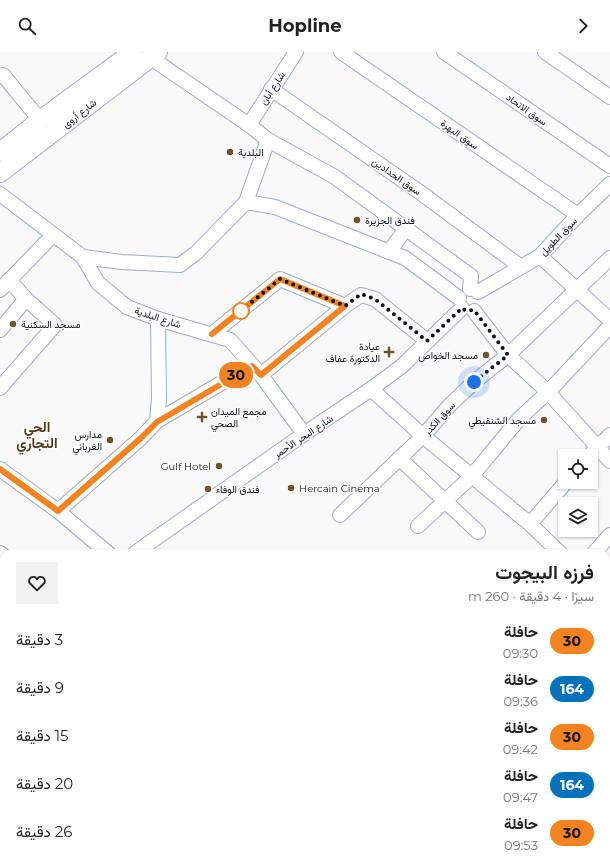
<!DOCTYPE html>
<html lang="ar">
<meta charset="utf-8">
<style>
body{margin:0;font-family:Montserrat,Vazirmatn,sans-serif;background:#f2f2f2;color:#222;direction:rtl;height:100vh;display:flex;flex-direction:column;font-size:15px;white-space:nowrap}
*{box-sizing:border-box;margin:0}
p{font-size:13px;color:#767676}
.icon{flex:none;width:22px;height:22px;fill:none;stroke:currentColor;stroke-width:2;stroke-linecap:round;stroke-linejoin:round}
.map{position:relative;flex:1;overflow:hidden;direction:ltr}
.details{position:absolute;left:0px;top:497px;width:610px;height:316px;display:flex;flex-direction:column;background:#fff;border-radius:12px 12px 0 0;box-shadow:0 1px 3px #0004;direction:rtl}
.details>*{flex:none}
.badge{padding:0 8px;border-radius:13px;font-size:14px;line-height:26px}
.fabs{position:absolute;left:558px;top:397px;display:grid;gap:8px}
.fabs a{display:grid;place-items:center;width:40px;height:40px;border-radius:0px;background:#fff;box-shadow:0 1px 3px #0004;font-size:20px}
.you{position:absolute;width:20px;height:20px;margin:-10px;border:3px solid #fff;border-radius:50%;background:#1a73e8;box-shadow:0 0 0 6px #1a73e833}
.map>.badge{position:absolute;translate:-50% -50%;box-shadow:0 0 0 2px #fff}
.round{display:grid;place-items:center;flex:none;width:42px;height:42px;border-radius:0px;background:#f2f2f2}
.headline{display:flex;align-items:center;justify-content:space-between;height:68px;padding:0 16px}
h1{font-size:19px;font-weight:700;line-height:30px}
ul{padding:0;list-style:none}
li{display:flex;align-items:center;gap:12px;height:48px;padding:0 16px}
li div{flex:1}
li b{display:block;font-size:15px}
li em{font-style:normal}
li .badge{min-width:44px;font-weight:700;text-align:center}
header{display:flex;justify-content:space-between;align-items:center;height:52px;padding:0 16px;background:#fff;font-size:18px;font-weight:700}
.map>svg:first-child{display:block}
.lines{fill:none;stroke-linecap:round;stroke-linejoin:round}
.minor-casing{stroke:#a2abc7;stroke-width:16}
.major-casing{stroke:#a2abc7;stroke-width:20}
.minor{stroke:#fff;stroke-width:14}
.major{stroke:#fff;stroke-width:18}
.line-casing{stroke:#fff;stroke-width:9}
.line{stroke:#f58220;stroke-width:6}
.walk{stroke:#0c0f19;stroke-width:4;stroke-dasharray:0 7.2}
.poi-dot{fill:#6d5526;stroke:#fff;stroke-width:1.5}
.stop-dot{fill:#fff;stroke:#f58220;stroke-width:2}
.labels{text-anchor:middle;stroke-width:3;stroke-linejoin:round;paint-order:stroke}
.street-label{font-size:10px;fill:#0c0f19;stroke:#fff}
.poi-label{font-size:10px;fill:#0c0f19;stroke:#fff;text-anchor:start}
.district-label{font-size:14px;font-weight:bold;fill:#4b3912;stroke:#fff}
</style>
<header><svg class="icon" aria-label="forward" viewBox="0 0 24 24"><path d="M9 5l7 7-7 7"/></svg>Hopline<svg class="icon" aria-label="search" viewBox="0 0 24 24"><circle cx="10" cy="10" r="6"/><path d="M15 15l6 6"/></svg></header>
<div class="map">
<svg width="610" height="813" viewBox="0 0 610 813">
<rect width="100%" height="100%" fill="#f9f9f9"/>
<g class="lines">
<defs>
<g id="minor">
<path d="M341,0L578,163"/>
<path d="M444,0L610,114"/>
<path d="M545,0L610,45"/>
<path d="M151,6L249,73L268,88L335,125L471,224L470,237"/>
<path d="M0,24L3,23L40,68"/>
<path d="M271,37L421,141L521,215"/>
<path d="M249,73L296,0"/>
<path d="M0,142L83,205L98,231L127,255L158,267L230,288L261,323L304,382"/>
<path d="M246,150L275,155L405,206L459,246"/>
<path d="M389,200L406,176"/>
<path d="M540,204L610,268"/>
<path d="M83,205L122,210L180,213L196,201L246,150L268,88"/>
<path d="M0,238L53,183"/>
<path d="M478,240L540,204L578,163L610,132"/>
<path d="M474,259L508,303L548,340L610,409"/>
<path d="M0,278L26,247"/>
<path d="M212,282L280,227L345,254L361,243L375,247L427,289"/>
<path d="M261,323L345,254"/>
<path d="M0,336L55,273L26,247L9,228"/>
<path d="M371,337L423,384L530,472L560,501"/>
<path d="M157,369L252,313"/>
<path d="M589,404L610,383"/>
<path d="M399,406L478,480"/>
<path d="M0,417L58,459L108,501"/>
<path d="M58,459L141,386L157,369L159,347L158,267"/>
<path d="M340,463L423,384L449,354L474,330L508,303L610,206"/>
<path d="M530,472L566,430"/>
<path d="M418,474L471,425L519,367L548,340L610,274"/>
<path d="M0,501L4,504"/>
<path d="M135,501L304,382L371,337L402,314L462,256"/>
<path d="M594,501L610,483"/>
<path d="M0,533L4,536"/>
<path d="M606,544L610,548"/>
<path d="M0,632L4,627"/>
</g>
<g id="major">
<path d="M0,100L40,68L133,0"/>
<path d="M0,121L158,0"/>
</g>
</defs>
<!-- minor casing -->
<use href="#minor" class="minor-casing"/>
<!-- major casing -->
<use href="#major" class="major-casing"/>
<!-- minor -->
<use href="#minor" class="minor"/>
<!-- major -->
<use href="#major" class="major"/>
</g>
<g class="lines">
<defs>
<path id="line" d="M0,417L58,459L141,386L157,370L252,314L261,323L345,254L280,227L212,282"/>
</defs>
<!-- line casing -->
<use href="#line" class="line-casing"/>
<!-- line -->
<use href="#line" class="line"/>
<!-- walk -->
<path class="walk" d="M241,259L280,227L345,254L361,242L375,247L427,289L462,256L466,259L474,258L508,303L474,330"/>
</g>
<!-- markers -->
<g class="poi-dot">
<circle cx="230" cy="100" r="4"/>
<circle cx="357" cy="168" r="4"/>
<circle cx="13" cy="272" r="4"/>
<path d="M387 294h4v4h4v4h-4v4h-4v-4h-4v-4h4z"/>
<circle cx="486" cy="303" r="4"/>
<path d="M200 359h4v4h4v4h-4v4h-4v-4h-4v-4h4z"/>
<circle cx="544" cy="368" r="4"/>
<circle cx="110" cy="388" r="4"/>
<circle cx="219" cy="414" r="4"/>
<circle cx="291" cy="436" r="4"/>
<circle cx="208" cy="437" r="4"/>
</g>
<circle class="stop-dot" cx="241" cy="259" r="8"/>
<g class="labels">
<!-- street labels -->
<g class="street-label">
<text transform="translate(272 36) rotate(-57)" y="4">شارع أبان</text>
<text transform="translate(527 57) rotate(35)" y="4">سوق الاتحاد</text>
<text transform="translate(79 61) rotate(-38)" y="4">شارع أروى</text>
<text transform="translate(460 82) rotate(35)" y="4">سوق البهرة</text>
<text transform="translate(397 124) rotate(35)" y="4">سوق الحدادين</text>
<text transform="translate(558 184) rotate(-46)" y="4">سوق الطويل</text>
<text transform="translate(158 265) rotate(18)" y="4">شارع البلدية</text>
<text transform="translate(439 366) rotate(-48)" y="4">سوق الكدر</text>
<text transform="translate(303 384) rotate(-34)" y="4">شارع البحر الأحمر</text>
</g>
<!-- poi labels -->
<g class="poi-label">
<text x="238" y="104">البلدية</text>
<text x="365" y="172">فندق الجزيرة</text>
<text x="21" y="276">مسجد السكنية</text>
<text x="380" y="298" text-anchor="end">عيادة<tspan x="380" dy="12">الدكتورة عفاف</tspan></text>
<text x="478" y="307" text-anchor="end">مسجد الخواص</text>
<text x="211" y="363">مجمع الميدان<tspan x="211" dy="12">الصحي</tspan></text>
<text x="536" y="372" text-anchor="end">مسجد الشنقيطي</text>
<text x="102" y="386" text-anchor="end">مدارس<tspan x="102" dy="12">الغرباني</tspan></text>
<text x="211" y="418" text-anchor="end">Gulf Hotel</text>
<text x="299" y="440">Hercain Cinema</text>
<text x="216" y="441">فندق الوفاء</text>
</g>
<!-- district labels -->
<g class="district-label">
<text x="37" y="380">الحي<tspan x="37" dy="16">التجاري</tspan></text>
</g>
</g>
</svg>
<div class="fabs">
<a><svg class="icon" aria-label="locate" viewBox="0 0 24 24"><circle cx="12" cy="12" r="6"/><path d="M12 2v4M12 18v4M2 12h4M18 12h4"/></svg></a>
<a><svg class="icon" aria-label="layers" viewBox="0 0 24 24"><path d="M12 4l9 5-9 5-9-5zM3 14l9 5 9-5"/></svg></a>
</div>
<div class="you" style="left:474px;top:330px"></div>
<b class="badge" style="left:236px;top:323px;background:#f58220;color:#111">30</b>
<section class="details">
<div class="headline"><div><h1>فرزه البيجوت</h1><p>سيرًا · 4 دقيقة · 260 m</p></div><a class="round"><svg class="icon" aria-label="heart" viewBox="0 0 24 24"><path d="M12 20l-8-8c-3-5 5-10 8-4 3-6 11-1 8 4z"/></svg></a></div>
<ul>
<li><span class="badge" style="background:#f58220;color:#111">30</span><div><b>حافلة</b><p>09:30</p></div><em>3 دقيقة</em></li>
<li><span class="badge" style="background:#0072bc;color:#fff">164</span><div><b>حافلة</b><p>09:36</p></div><em>9 دقيقة</em></li>
<li><span class="badge" style="background:#f58220;color:#111">30</span><div><b>حافلة</b><p>09:42</p></div><em>15 دقيقة</em></li>
<li><span class="badge" style="background:#0072bc;color:#fff">164</span><div><b>حافلة</b><p>09:47</p></div><em>20 دقيقة</em></li>
<li><span class="badge" style="background:#f58220;color:#111">30</span><div><b>حافلة</b><p>09:53</p></div><em>26 دقيقة</em></li>
</ul>
</section>
</div>
